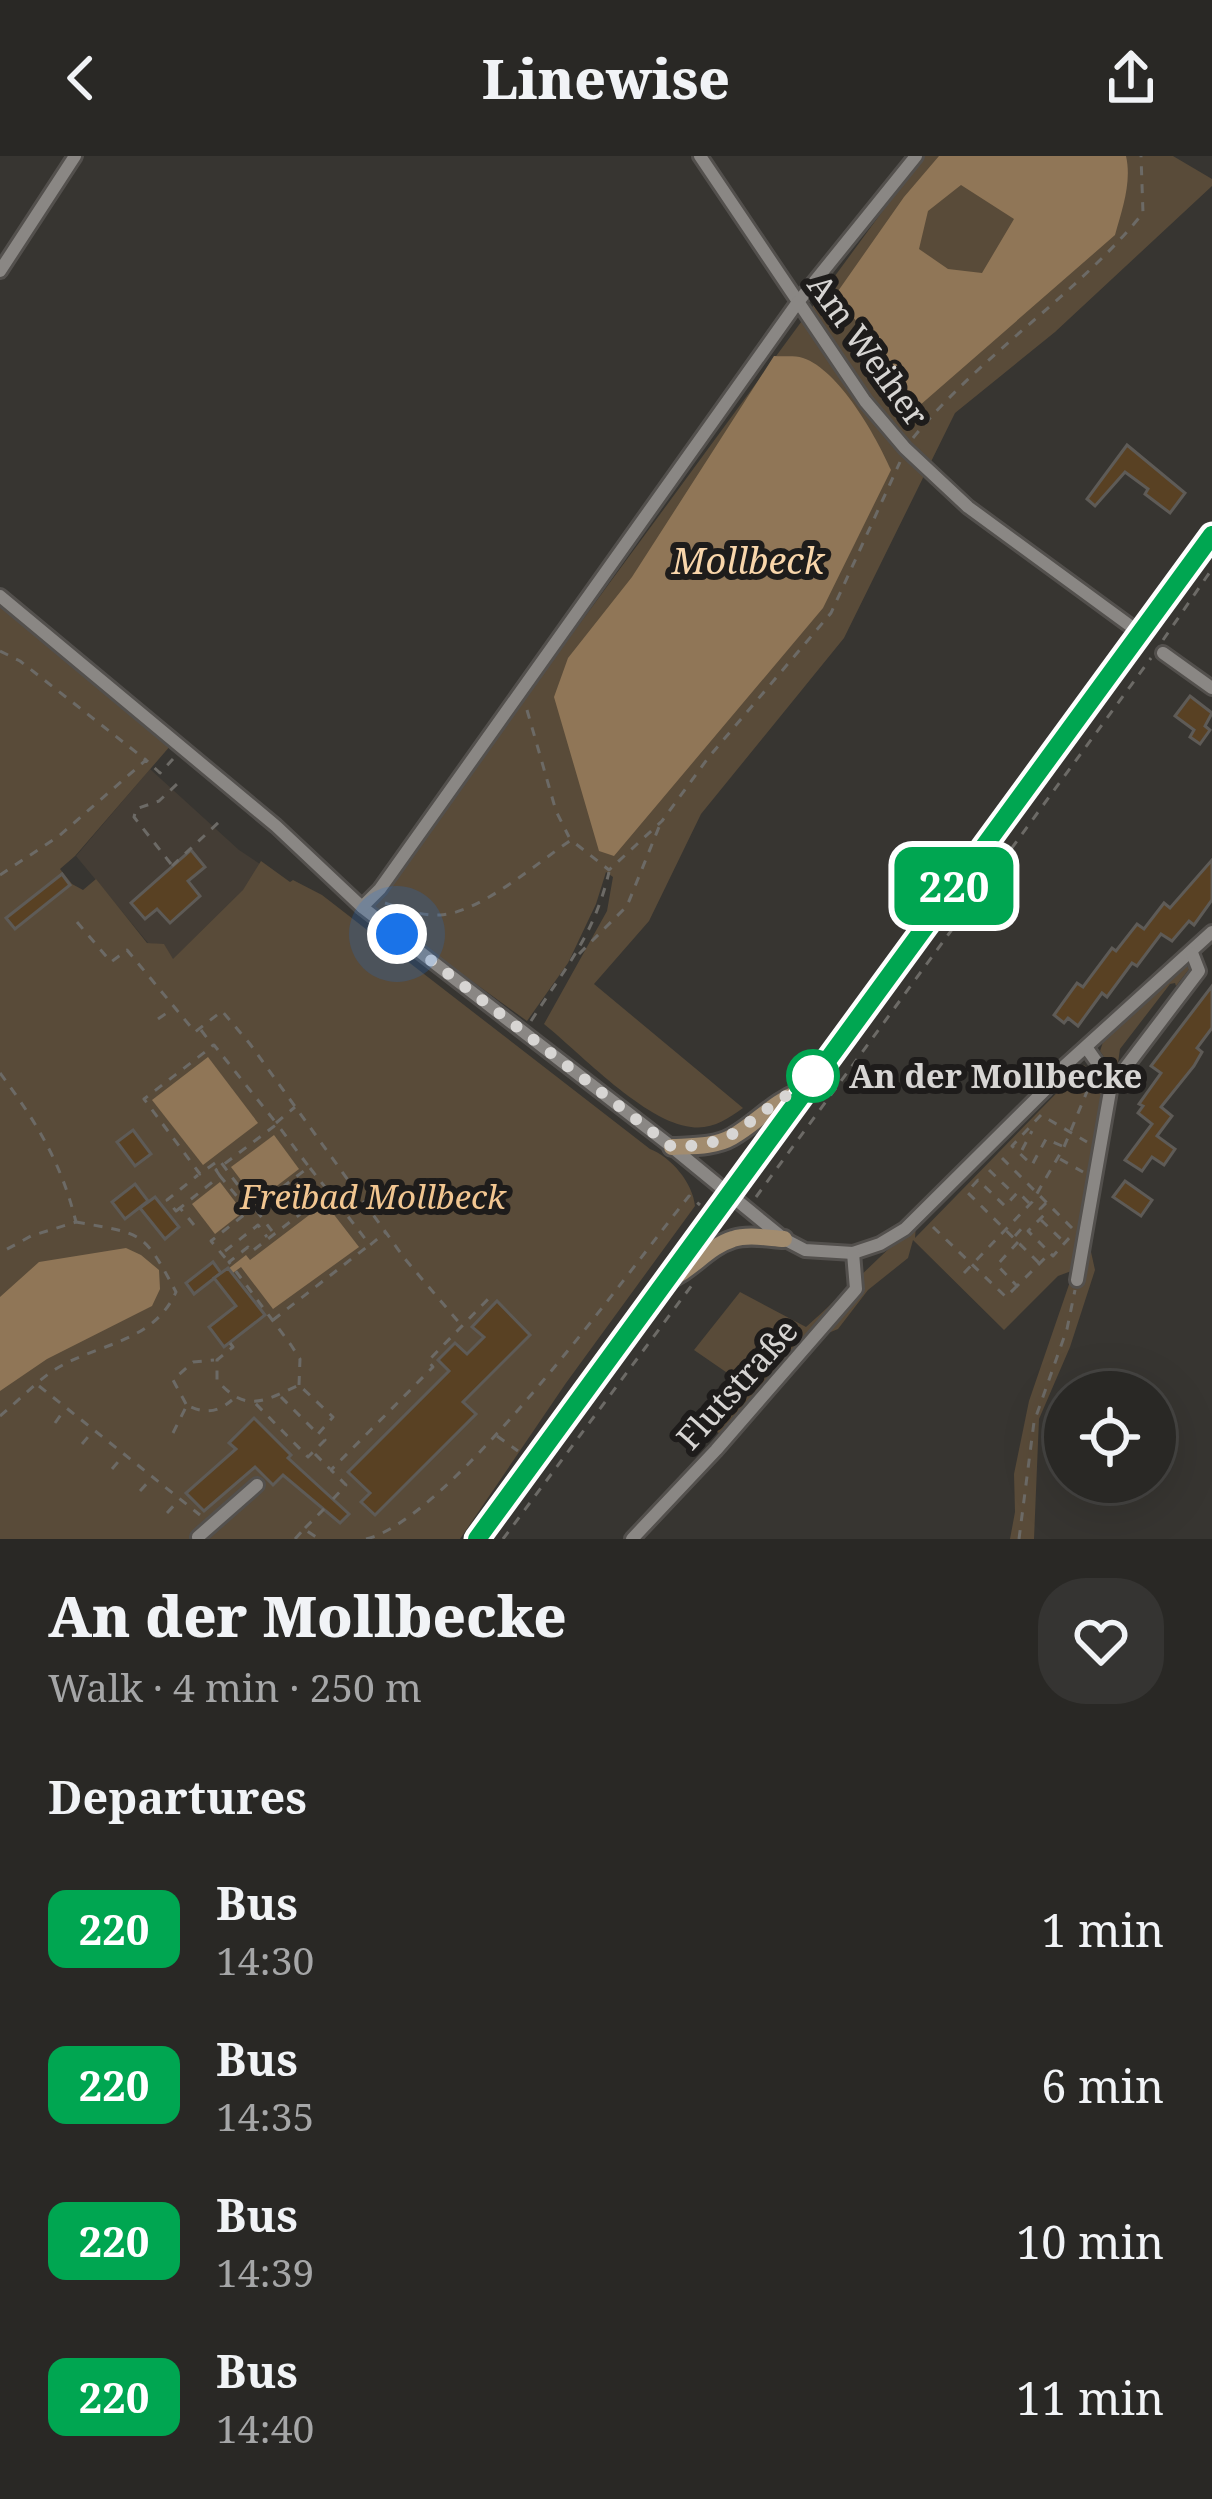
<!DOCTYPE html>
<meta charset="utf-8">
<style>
body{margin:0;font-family:"Noto Serif",serif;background:#353432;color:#f1f3f6;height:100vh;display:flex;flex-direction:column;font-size:45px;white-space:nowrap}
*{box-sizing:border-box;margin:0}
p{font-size:39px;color:#a5a6a7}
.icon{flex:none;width:66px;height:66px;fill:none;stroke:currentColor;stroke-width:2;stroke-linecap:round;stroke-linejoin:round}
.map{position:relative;height:1383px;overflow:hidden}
.sheet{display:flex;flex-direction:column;background:#292825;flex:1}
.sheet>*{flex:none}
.badge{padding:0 24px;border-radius:18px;font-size:42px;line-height:78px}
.fabs{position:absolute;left:1044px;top:1215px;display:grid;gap:24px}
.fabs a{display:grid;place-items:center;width:132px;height:132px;border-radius:50%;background:#292825;box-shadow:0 12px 48px #0002,0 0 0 3px #454442;font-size:60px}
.you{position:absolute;width:60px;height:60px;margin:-30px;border:9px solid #fff;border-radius:50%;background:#1a73e8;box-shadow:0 0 0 18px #1a73e833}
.map>.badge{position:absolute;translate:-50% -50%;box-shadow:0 0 0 6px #fff}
h2{padding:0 48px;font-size:45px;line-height:108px}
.round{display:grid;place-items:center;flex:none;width:126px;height:126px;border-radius:48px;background:#353432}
.summary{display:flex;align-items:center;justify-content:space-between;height:204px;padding:0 48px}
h1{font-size:57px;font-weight:800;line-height:90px}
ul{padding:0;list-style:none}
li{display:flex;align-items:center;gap:36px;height:156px;padding:0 48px}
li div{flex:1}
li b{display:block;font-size:45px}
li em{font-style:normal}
li .badge{min-width:132px;font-weight:700;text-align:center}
header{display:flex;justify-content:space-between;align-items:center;height:156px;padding:0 48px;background:#292825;font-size:54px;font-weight:800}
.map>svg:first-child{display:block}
.built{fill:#443d35}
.green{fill:#594b39}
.water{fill:#907657;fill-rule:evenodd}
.building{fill:#594123;stroke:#5e5b57;stroke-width:3}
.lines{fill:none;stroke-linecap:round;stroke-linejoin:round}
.minor-casing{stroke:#53504d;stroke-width:18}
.secondary-casing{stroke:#53504d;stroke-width:22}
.path{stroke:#6c6a66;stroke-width:3;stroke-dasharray:9 9;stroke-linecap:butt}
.minor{stroke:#8a8784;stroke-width:12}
.secondary{stroke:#a28c6f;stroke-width:16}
.line-casing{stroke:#fff;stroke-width:27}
.line{stroke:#00a651;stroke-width:18}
.walk{stroke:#d7d5d3;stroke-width:12;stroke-dasharray:0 21.6}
.stop-dot{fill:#fff;stroke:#00a651;stroke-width:6}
.labels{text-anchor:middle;stroke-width:12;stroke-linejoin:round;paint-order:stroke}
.street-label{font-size:33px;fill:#d7d5d3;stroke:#1e1c1b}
.stop-label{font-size:33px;font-weight:bold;fill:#d7d5d3;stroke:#1e1c1b;text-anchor:start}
.park-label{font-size:33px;font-style:italic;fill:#f2c691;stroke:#1e1c1b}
.water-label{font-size:36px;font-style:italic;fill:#f9d6ab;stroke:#1e1c1b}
</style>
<header><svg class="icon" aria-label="back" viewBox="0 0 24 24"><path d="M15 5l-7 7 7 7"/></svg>Linewise<svg class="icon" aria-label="share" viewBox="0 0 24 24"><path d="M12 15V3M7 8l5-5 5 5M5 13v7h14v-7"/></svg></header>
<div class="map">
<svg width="1212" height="1383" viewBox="0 0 1212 1383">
<rect width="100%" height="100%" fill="#373531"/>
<!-- built -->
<path class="built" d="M150,613L239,694L311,742L183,822L164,789L148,787L76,700Z"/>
<!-- green -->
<g class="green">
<path d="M923,0H1173L1212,23V30L1055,176L955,257L844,482L701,658L649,765L594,828L743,952C727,963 712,974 691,971C645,966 581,898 544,868L607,755L613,721L606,716L596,748L568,807L527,865L371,752Z"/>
<path d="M0,450L171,589L75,700L60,713L72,728L83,734L96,723L147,787L164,788L173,803L243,734L261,705L290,726L293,724L322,739L650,993C671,1001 693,1027 695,1050L566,1227L460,1383H0Z"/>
<path d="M1187,810L1190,812L1176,830L1175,827L1170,828L1120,893L1118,907H1108L1100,895L1104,883Z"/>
<path d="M1084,909L1109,932L1084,1064L1095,1114L1070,1191L1039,1263L1034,1383H1010L1015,1356L1014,1318L1029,1245L1074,1114L1058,1120L1004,1174L913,1084L908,1102L868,1134L838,1173L809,1185L723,1279L717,1276L739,1225L694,1194L740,1136L806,1171C844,1138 877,1101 916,1069L915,1082Z"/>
</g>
<!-- water -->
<g class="water">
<path d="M939,0H1126C1132,26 1122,54 1115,79L919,250L836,138L904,41ZM961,29L1014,63L982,117L948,113L919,93L928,55Z"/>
<path d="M774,200C783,201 794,199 803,202C839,214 876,280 891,314L823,452L614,700L599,695L554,541L568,502L632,421Z"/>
<path d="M208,901L258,967L203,1009L152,944Z"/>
<path d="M274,979L299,1013L257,1045L231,1011Z"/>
<path d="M220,1026L243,1056L215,1078L192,1048Z"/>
<path d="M325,1047L359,1091L273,1153L241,1111L226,1122L223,1117L246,1099L250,1104Z"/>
<path d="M126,1092L141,1099L159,1114L160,1133L152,1150L47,1203L0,1235V1141L39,1106Z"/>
</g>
<!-- building -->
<g class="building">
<path d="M1127,289L1185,337L1170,357L1145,338L1148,333L1125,316L1095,350L1087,343Z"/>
<path d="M1190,540L1212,557L1205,570L1210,574L1200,588L1190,581L1194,574L1175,560Z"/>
<path d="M191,694L205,711L188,725L200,740L170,767L157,753L145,763L131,747Z"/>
<path d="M1212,704V744L1194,769L1189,765L1172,785L1161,778L1137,810L1132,807L1107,841L1102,837L1078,870L1068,862L1064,867L1054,859L1077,827L1083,831L1112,792L1116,795L1137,768L1144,773L1164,747L1170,752Z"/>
<path d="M62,718L70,729L15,773L6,762Z"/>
<path d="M1212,830V872L1197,892L1202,896L1194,910L1161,951L1172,960L1157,980L1175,993L1164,1009L1152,1001L1142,1015L1125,1004L1152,968L1138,957L1143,950L1139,948L1161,917L1151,910Z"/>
<path d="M133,974L151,998L135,1010L117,986Z"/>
<path d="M1125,1025L1152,1044L1141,1060L1113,1041Z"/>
<path d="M135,1028L148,1045L125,1063L112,1046Z"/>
<path d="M155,1041L179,1071L165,1083L140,1052Z"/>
<path d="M213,1106L221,1117L194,1138L186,1127Z"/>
<path d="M228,1112L265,1159L224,1191L209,1171L236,1150L214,1122Z"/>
<path d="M497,1145L530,1179L463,1246L476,1258L375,1359L361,1346L370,1337L348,1316L449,1215L438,1204L455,1187L467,1198L484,1181L472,1171Z"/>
<path d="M254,1262L291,1299L288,1302L349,1358L340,1367L283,1319L273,1329L255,1311L204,1355L186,1337L236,1293L229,1287Z"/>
</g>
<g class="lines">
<defs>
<g id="minor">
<path d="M700,0L865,245L905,292L968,351L1140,477"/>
<path d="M0,115L75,0"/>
<path d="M0,440L276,670L362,751L672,991L784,1083L805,1094L853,1097L880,1088L905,1073L1045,934L1060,914L1212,776"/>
<path d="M1163,497L1212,532"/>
<path d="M362,751L380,733L798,146L916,0"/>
<path d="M1086,891L1098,908L1113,918"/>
<path d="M1077,1124L1113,918L1123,915L1199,815L1192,797"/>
<path d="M198,1381L257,1329"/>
<path d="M632,1383L716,1294L856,1133L853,1097"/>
</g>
<g id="secondary">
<path d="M672,991C692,990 715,991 732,981C757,967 773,946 800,936"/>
<path d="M665,1125C691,1116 707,1091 733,1083C748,1078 768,1082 784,1083"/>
<path d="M476,1383L1212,379"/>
</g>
</defs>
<!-- minor casing -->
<use href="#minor" class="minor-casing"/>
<!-- secondary casing -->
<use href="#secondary" class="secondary-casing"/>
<!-- path -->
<g class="path">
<path d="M913,282C982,197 1076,140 1143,57L1141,0"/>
<path d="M1163,484L1212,413"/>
<path d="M0,495L20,505L146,604"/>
<path d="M527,554L556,655L569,681"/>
<path d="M171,708L134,661L136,653L159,645L177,628"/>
<path d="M172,710L219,666"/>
<path d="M0,719L59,680L146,604L160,617L173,603"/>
<path d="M385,747C402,753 421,760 440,759C480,757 537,707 571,684L609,714L662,665L708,602L831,457L900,306"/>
<path d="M77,766L111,806L127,794L195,876L222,855L250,888L405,1103L462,1170"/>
<path d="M579,798L627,750L661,666"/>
<path d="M158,863L171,854"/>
<path d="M531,865C565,812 594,780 609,716"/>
<path d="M201,874L213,890"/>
<path d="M0,917C37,967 61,1006 76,1066L31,1080L0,1097"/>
<path d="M276,967L295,951"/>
<path d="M1062,990L1046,983L1032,1009L1012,990L1041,959L1087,986"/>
<path d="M1022,994L1032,975"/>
<path d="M1002,1002L1073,1073"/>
<path d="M1060,1003L1083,1016"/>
<path d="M310,1012L329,1036"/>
<path d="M989,1014L1014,1038"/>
<path d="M220,1020L216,1014L223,1009L277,968L309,1011L255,1052L223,1009L219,1004L200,1018L144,943L214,889L277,968"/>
<path d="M756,1041L1151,502"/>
<path d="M1029,1047L1018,1036L1005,1050L978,1024L967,1036L1039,1107"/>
<path d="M1046,1047L1040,1053L1045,1058L1028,1075L1053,1100L1071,1080"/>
<path d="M180,1052L176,1055L167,1044L198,1019"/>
<path d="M256,1054L272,1075"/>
<path d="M1041,1064L1065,1087"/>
<path d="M194,1069L180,1052L220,1020L249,1055L211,1085L227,1104"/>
<path d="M933,1071L1006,1141L1017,1130"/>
<path d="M1015,1080L1023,1071L1028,1075"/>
<path d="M1018,1086L997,1109L1017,1130L1049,1098"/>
<path d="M225,1095L258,1069L267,1081"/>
<path d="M964,1117L1032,1046L1064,991L1093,921"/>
<path d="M273,1164L368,1090"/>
<path d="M230,1187L233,1191L217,1204V1224C245,1257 263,1246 299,1229L333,1261L318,1278L325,1284L308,1301L255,1247"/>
<path d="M299,1229L300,1203L291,1189L229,1106L248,1091L251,1096L329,1036L370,1089L386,1076"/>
<path d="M39,1230L200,1359"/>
<path d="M281,1241L317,1277"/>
<path d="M186,1248L173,1224L193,1206L214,1204"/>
<path d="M0,1260C17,1246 33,1229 51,1216C94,1187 152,1189 176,1136C143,1074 143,1078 76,1066"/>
<path d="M55,1267L65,1253"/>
<path d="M173,1277L187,1249C204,1258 217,1257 232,1244"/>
<path d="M497,1280L518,1295"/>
<path d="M82,1288L93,1275"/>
<path d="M315,1298L330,1313"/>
<path d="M112,1313L123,1300"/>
<path d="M140,1335L151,1323"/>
<path d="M333,1343L346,1329L331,1314L433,1211L428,1205L493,1138"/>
<path d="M167,1357L178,1345"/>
<path d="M305,1372L325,1352"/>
<path d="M295,1383L304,1373L319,1383"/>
<path d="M366,1383C451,1363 628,1116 689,1040L700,1049"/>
<path d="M503,1383L692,1129"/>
<path d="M1019,1383L1034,1266L1067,1173L1075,1134"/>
</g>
<!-- minor -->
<use href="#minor" class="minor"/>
<!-- secondary -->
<use href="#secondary" class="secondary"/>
</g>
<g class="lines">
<defs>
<path id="line" d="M477,1383L1212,379"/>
</defs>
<!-- line casing -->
<use href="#line" class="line-casing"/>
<!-- line -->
<use href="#line" class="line"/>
<!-- walk -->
<path class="walk" d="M397,778L672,991C728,989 731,979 774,948C795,932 798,939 818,914L813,920"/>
</g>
<!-- markers -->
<circle class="stop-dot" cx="813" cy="920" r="24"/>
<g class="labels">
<!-- street labels -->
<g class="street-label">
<text transform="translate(868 194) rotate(54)" y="12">Am Weiher</text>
<text transform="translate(737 1228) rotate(-48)" y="12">Flutstraße</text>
</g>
<!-- stop labels -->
<g class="stop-label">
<text x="849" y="932">An der Mollbecke</text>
</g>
<!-- park labels -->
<g class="park-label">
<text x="373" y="1053">Freibad Mollbeck</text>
</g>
<!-- water labels -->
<g class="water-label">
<text x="748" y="418">Mollbeck</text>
</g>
</g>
</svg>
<div class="fabs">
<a><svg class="icon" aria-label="locate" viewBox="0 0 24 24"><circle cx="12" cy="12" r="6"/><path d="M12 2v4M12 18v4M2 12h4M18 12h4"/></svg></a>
</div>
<div class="you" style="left:397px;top:778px"></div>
<b class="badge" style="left:954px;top:730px;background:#00a651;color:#fff">220</b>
</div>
<section class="sheet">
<div class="summary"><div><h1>An der Mollbecke</h1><p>Walk · 4 min · 250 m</p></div><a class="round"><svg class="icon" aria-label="heart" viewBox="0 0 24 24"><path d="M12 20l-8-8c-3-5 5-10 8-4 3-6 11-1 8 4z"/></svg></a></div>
<h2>Departures</h2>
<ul>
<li><span class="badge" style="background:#00a651;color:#fff">220</span><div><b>Bus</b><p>14:30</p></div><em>1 min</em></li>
<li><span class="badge" style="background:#00a651;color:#fff">220</span><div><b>Bus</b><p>14:35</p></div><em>6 min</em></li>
<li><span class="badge" style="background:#00a651;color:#fff">220</span><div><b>Bus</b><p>14:39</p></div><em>10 min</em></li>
<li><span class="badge" style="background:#00a651;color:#fff">220</span><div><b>Bus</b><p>14:40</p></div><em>11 min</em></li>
</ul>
</section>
